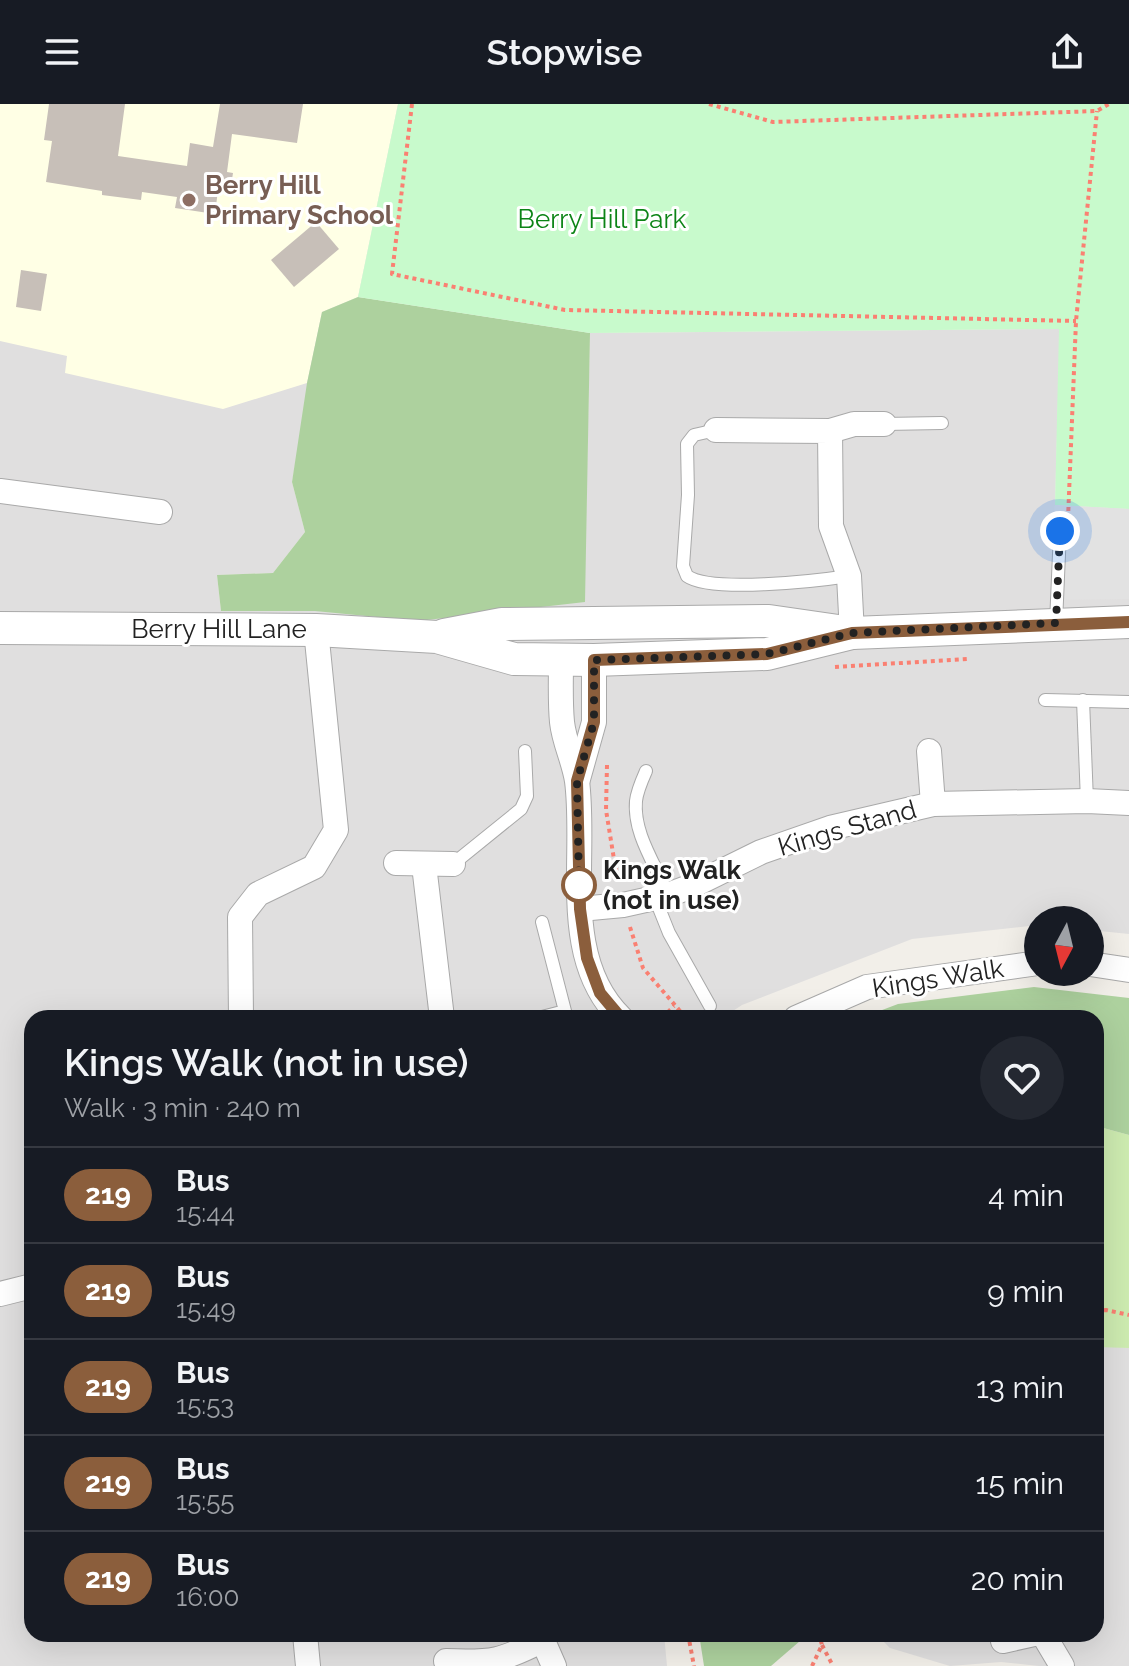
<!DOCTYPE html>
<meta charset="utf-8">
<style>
body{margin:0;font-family:Raleway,sans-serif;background:#242831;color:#f1f3f6;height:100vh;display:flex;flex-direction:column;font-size:30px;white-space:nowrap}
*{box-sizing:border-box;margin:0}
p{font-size:26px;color:#9ea1a6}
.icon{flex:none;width:44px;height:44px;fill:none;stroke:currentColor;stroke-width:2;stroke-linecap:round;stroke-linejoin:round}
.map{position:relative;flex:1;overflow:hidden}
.side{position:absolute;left:24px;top:906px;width:1080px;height:632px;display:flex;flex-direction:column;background:#171b24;border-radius:24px;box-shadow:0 8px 32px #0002}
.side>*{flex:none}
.badge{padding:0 16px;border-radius:26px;font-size:28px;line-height:52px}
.needle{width:52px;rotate:187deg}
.tools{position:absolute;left:1024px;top:802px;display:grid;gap:16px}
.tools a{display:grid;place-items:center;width:80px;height:80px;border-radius:50%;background:#171b24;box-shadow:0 8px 32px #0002;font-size:40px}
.you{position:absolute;width:40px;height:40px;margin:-20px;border:6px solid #fff;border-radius:50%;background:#1a73e8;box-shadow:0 0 0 12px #1a73e833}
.map>.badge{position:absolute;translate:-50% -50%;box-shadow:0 0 0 4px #fff}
.round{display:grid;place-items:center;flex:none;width:84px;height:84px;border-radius:42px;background:#242831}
.head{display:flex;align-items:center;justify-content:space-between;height:136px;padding:0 40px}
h1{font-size:38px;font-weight:600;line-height:60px}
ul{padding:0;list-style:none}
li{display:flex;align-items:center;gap:24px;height:96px;padding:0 40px;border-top:2px solid #363941}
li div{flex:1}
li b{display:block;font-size:30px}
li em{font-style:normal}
li .badge{min-width:88px;font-weight:700;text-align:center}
header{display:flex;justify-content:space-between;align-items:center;height:104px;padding:0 40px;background:#171b24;font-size:36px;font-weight:600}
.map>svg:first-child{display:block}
.residential{fill:#e0dfdf}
.education{fill:#ffffe5}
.grass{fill:#cdebb0}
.forest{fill:#add19e}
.park{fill:#c8facc}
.parking{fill:#e2e2e2}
.building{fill:#c7bfb8}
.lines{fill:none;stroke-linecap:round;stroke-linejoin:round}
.service-casing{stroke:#a9a9a9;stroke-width:14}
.minor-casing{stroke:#a9a9a9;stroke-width:26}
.tertiary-casing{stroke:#a9a9a9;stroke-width:34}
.path{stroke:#fa8072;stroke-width:4;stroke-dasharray:4 4;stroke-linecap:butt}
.service{stroke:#fff;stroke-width:12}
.minor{stroke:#fff;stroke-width:24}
.tertiary{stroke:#fff;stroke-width:32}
.line-casing{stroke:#fff;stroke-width:18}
.line{stroke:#8b5e3c;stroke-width:12}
.walk{stroke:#222;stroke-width:8;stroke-dasharray:0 14.4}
.education-dot{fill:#8d6e63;stroke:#fff;stroke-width:3}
.stop-dot{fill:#fff;stroke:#8b5e3c;stroke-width:4}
.labels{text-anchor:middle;stroke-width:6;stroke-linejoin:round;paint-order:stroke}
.education-label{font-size:26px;font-weight:bold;fill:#785e54;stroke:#fff;text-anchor:start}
.park-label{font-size:26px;fill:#0c8416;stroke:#fff}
.street-label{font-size:26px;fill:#222;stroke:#fff}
.stop-label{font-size:26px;font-weight:bold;fill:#222;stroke:#fff;text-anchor:start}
</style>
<header><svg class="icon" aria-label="menu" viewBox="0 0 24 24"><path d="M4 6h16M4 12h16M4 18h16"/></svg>Stopwise<svg class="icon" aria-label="share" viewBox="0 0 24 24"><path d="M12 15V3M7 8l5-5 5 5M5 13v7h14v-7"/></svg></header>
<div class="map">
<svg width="1129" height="1562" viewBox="0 0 1129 1562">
<rect width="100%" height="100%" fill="#f2efe9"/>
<!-- residential -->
<g class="residential">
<path d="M0,0H398L358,193L322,208L292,378L305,428L273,469L217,471L221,507H315L584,498L590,229L1060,225L1055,401L1129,405V830L1090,826V816H1038V821L912,835L742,901L722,914H32V1530H664L667,1562H0Z"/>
<path d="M1111,1242L1129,1244V1562H1039L1001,1558L950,1562L890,1544L876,1530H1096V1243Z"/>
</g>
<!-- education -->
<path class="education" d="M0,0H398L358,193L322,208L307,279L223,305L65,269L67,252L0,237Z"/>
<!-- grass -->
<path class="grass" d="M1096,1022L1129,1031V1244L1096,1243Z"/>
<!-- forest -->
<g class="forest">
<path d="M358,193L590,229L585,498L418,517L315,507H221L217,471L273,469L305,428L292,378L307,279L322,208Z"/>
<path d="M1034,883L1129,894V1031L1096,1022V914H861L898,900Z"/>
<path d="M699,1530H800V1537L771,1562H704Z"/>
</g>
<!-- park -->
<path class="park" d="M398,0H1129V405L1055,401L1059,225L590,229L358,193Z"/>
<!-- parking -->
<path class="parking" d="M1055,401L1129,405V495L1051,496Z"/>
<!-- building -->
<g class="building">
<path d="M49,0H125L118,52L187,62L190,39L213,43L220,0H303L297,39L232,30L227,68L233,69L230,88L218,86L215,110L175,104L177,93L142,88L141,96L102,91V87L46,78L52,37L44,36Z"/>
<path d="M316,118L339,145L294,183L271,156Z"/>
<path d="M21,166L47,170L41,207L16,203Z"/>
</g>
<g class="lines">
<defs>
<g id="service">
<path d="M884,320L942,319"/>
<path d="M716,326L694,331L687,340L688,391L683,462L687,472C711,489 816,477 849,472"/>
<path d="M1056,519L1060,427"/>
<path d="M1045,596L1129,598"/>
<path d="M1083,596L1087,697"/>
<path d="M646,667C642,676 637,687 636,697C633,730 656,761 668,791"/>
<path d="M453,760L521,705L527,692L525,647"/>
<path d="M655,794L669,829L710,902"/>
<path d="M538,914L565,907L542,818"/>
</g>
<g id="minor">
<path d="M716,326L830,327L831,422L849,472L852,529"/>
<path d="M830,327L854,320H884"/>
<path d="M0,387L160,408"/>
<path d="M561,556C561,576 560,597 562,618C564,638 574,657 577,677C587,754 559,854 621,914"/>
<path d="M929,647L933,700"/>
<path d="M578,675L594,618V556"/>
<path d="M396,759L453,760"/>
<path d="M424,761L442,914"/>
<path d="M580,805L623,801L668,791L692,782L761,748L830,724L933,700L1087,697L1129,699"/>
<path d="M1090,860L1129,866"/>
<path d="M241,914L240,813L258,790L314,763L336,726L316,526"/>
<path d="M796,914L867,883L1038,859"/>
<path d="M0,1190L32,1182"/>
<path d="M305,1530L308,1562"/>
<path d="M540,1530L554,1562"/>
<path d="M1043,1530L1062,1562"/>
<path d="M1003,1537L1034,1530"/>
<path d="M446,1557C493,1559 501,1557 543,1536"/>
</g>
<g id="tertiary">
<path d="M0,524L316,526L437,533L514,555L594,556L767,550L852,529"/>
<path d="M444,531L502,520L769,517L852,529L1129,518"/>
</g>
</defs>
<!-- service casing -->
<use href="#service" class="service-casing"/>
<!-- minor casing -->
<use href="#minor" class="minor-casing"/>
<!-- tertiary casing -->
<use href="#tertiary" class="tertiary-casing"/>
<!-- path -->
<g class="path">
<path d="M412,0L392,170L565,206L1076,217"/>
<path d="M709,0L773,18L1097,7L1109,0"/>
<path d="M1068,415L1076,217L1097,7"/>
<path d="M835,563L967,555V552"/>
<path d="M607,661L606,706L618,780"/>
<path d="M630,823L643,864L686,914"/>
<path d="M662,914L674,902"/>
<path d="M1096,1207L1106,1206L1129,1211"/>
<path d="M688,1530L694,1562"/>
<path d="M822,1541L833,1562"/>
<path d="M812,1562L822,1541L819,1530"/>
</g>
<!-- service -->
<use href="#service" class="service"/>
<!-- minor -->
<use href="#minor" class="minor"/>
<!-- tertiary -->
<use href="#tertiary" class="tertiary"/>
</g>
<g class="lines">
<defs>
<path id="line" d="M621,914L600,889L587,854L580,805L577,677L594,618V556L767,550L852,529L1129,518"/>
</defs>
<!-- line casing -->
<use href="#line" class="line-casing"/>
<!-- line -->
<use href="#line" class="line"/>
<!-- walk -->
<path class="walk" d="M579,781L577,677L594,618V556L767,550L852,529L1056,519L1060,427"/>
</g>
<!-- markers -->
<circle class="education-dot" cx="189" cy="96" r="8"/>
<circle class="stop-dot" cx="579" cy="781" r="16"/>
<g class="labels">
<!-- education labels -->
<g class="education-label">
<text x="205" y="90">Berry Hill<tspan x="205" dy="30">Primary School</tspan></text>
</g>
<!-- park labels -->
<g class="park-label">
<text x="602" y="124">Berry Hill Park</text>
</g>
<!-- street labels -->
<g class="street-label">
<text x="219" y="534">Berry Hill Lane</text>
<text transform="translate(847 724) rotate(-16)" y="9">Kings Stand</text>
<text transform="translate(938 874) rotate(-9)" y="9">Kings Walk</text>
</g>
<!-- stop labels -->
<g class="stop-label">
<text x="603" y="775">Kings Walk<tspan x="603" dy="30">(not in use)</tspan></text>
</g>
</g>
</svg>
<div class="tools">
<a><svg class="needle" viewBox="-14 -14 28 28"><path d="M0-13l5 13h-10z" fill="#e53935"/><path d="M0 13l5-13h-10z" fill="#9ea1a6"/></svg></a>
</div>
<div class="you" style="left:1060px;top:427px"></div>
<section class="side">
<div class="head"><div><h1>Kings Walk (not in use)</h1><p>Walk · 3 min · 240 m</p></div><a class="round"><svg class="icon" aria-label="heart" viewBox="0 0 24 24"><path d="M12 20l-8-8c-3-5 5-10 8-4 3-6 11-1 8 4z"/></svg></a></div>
<ul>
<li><span class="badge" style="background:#8b5e3c;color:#fff">219</span><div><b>Bus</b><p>15:44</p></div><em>4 min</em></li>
<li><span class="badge" style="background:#8b5e3c;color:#fff">219</span><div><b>Bus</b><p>15:49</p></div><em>9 min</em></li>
<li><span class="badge" style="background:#8b5e3c;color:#fff">219</span><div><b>Bus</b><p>15:53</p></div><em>13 min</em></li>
<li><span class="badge" style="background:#8b5e3c;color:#fff">219</span><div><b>Bus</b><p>15:55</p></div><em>15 min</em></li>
<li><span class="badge" style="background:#8b5e3c;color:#fff">219</span><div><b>Bus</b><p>16:00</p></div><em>20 min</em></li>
</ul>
</section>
</div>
